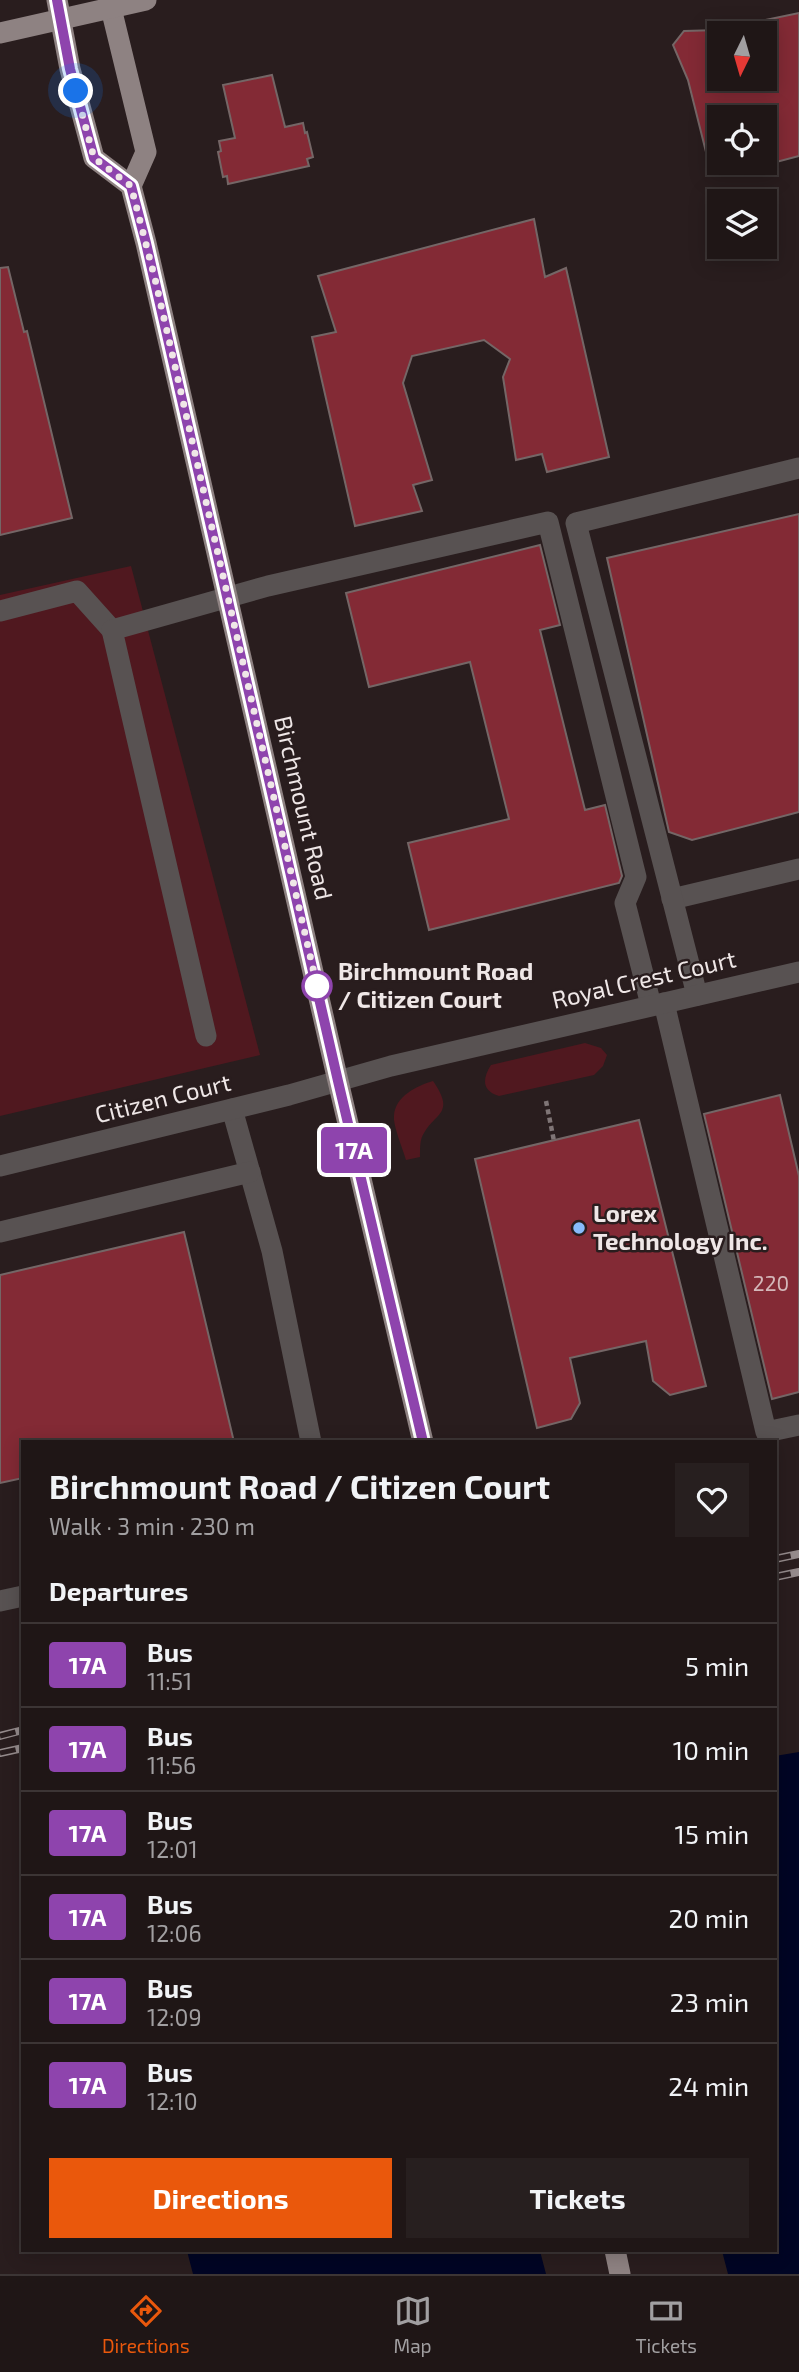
<!DOCTYPE html>
<meta charset="utf-8">
<style>
body{margin:0;font-family:"Exo 2",sans-serif;background:#271f1f;color:#f1f3f6;height:100vh;display:flex;flex-direction:column;font-size:26px;white-space:nowrap}
*{box-sizing:border-box;margin:0}
p{font-size:23px;color:#a19fa1}
.icon{flex:none;width:38px;height:38px;fill:none;stroke:currentColor;stroke-width:2;stroke-linecap:round;stroke-linejoin:round}
.map{position:relative;flex:1;overflow:hidden}
.drawer{position:absolute;left:21px;top:1440px;width:756px;height:812px;display:flex;flex-direction:column;background:#1f1616;border-radius:0px;box-shadow:0 4px 18px #0003,0 0 0 2px #3c3535}
.drawer>*{flex:none}
.badge{padding:0 14px;border-radius:5px;font-size:24px;line-height:46px}
.needle{width:46px;rotate:185deg}
.tools{position:absolute;left:707px;top:21px;display:grid;gap:14px}
.tools a{display:grid;place-items:center;width:70px;height:70px;border-radius:0px;background:#1f1616;box-shadow:0 4px 18px #0003,0 0 0 2px #3c3535;font-size:35px}
.you{position:absolute;width:35px;height:35px;margin:-18px;border:5px solid #fff;border-radius:50%;background:#1a73e8;box-shadow:0 0 0 10px #1a73e833}
.map>.badge{position:absolute;translate:-50% -50%;box-shadow:0 0 0 4px #fff}
h2{padding:0 28px;font-size:26px;line-height:63px}
.round{display:grid;place-items:center;flex:none;width:74px;height:74px;border-radius:0px;background:#271f1f}
.summary{display:flex;align-items:center;justify-content:space-between;height:119px;padding:0 28px}
h1{font-size:33px;font-weight:700;line-height:52px}
.primary-button{display:flex;gap:14px;margin-top:auto;padding:14px 28px}
.primary-button a{flex:1;height:80px;border-radius:0px;background:#ea580c;color:#fff;font-size:28px;font-weight:700;line-height:80px;text-align:center}
.primary-button a+a{background:#271f1f;color:#f1f3f6}
ul{padding:0;list-style:none}
li{display:flex;align-items:center;gap:21px;height:84px;padding:0 28px;border-top:2px solid #3c3535}
li div{flex:1}
li b{display:block;font-size:26px}
li em{font-style:normal}
li .badge{min-width:77px;font-weight:700;text-align:center}
.tab-bar{display:flex;justify-content:space-around;align-items:center;height:98px;border-top:2px solid #3c3535;background:#1f1616;font-size:19px;color:#a19fa1}
.tab-bar a{display:grid;justify-items:center;gap:4px}
.tab-bar .on{color:#ea580c}
.map>svg:first-child{display:block}
.green{fill:#50181f}
.water{fill:#000524}
.building{fill:#832a35;stroke:#746666;stroke-width:2}
.lines{fill:none;stroke-linecap:round;stroke-linejoin:round}
.path{stroke:#7f7576;stroke-width:4.5;stroke-dasharray:5 3.5;stroke-linecap:butt}
.minor{stroke:#585252;stroke-width:21}
.major{stroke:#8e8282;stroke-width:21}
.rail-casing{stroke:#958b8c;stroke-width:8}
.rail{stroke:#291d1e;stroke-width:5;stroke-dasharray:16;stroke-linecap:butt}
.line-casing{stroke:#fff;stroke-width:16}
.line{stroke:#8e44ad;stroke-width:10}
.walk{stroke:#efe7e7;stroke-width:7;stroke-dasharray:0 12.6}
.stop-dot{fill:#fff;stroke:#8e44ad;stroke-width:3.5}
.poi-dot{fill:#87bbfb;stroke:#291d1e;stroke-width:2.5}
.labels{text-anchor:middle;stroke-width:5;stroke-linejoin:round;paint-order:stroke}
.number-label{font-size:21px;fill:#d4b8ba}
.street-label{font-size:24px;fill:#efe7e7;stroke:#291d1e}
.stop-label{font-size:24px;font-weight:bold;fill:#efe7e7;stroke:#291d1e;text-anchor:start}
.poi-label{font-size:24px;font-weight:bold;fill:#efe7e7;stroke:#291d1e;text-anchor:start}
</style>
<div class="map">
<svg width="799" height="2274" viewBox="0 0 799 2274">
<rect width="100%" height="100%" fill="#291d1e"/>
<!-- green -->
<g class="green">
<path d="M131,566L260,1055L0,1116V595Z"/>
<path d="M585,1043L601,1048L607,1055L603,1066L594,1075L499,1096C482,1091 482,1079 491,1065Z"/>
<path d="M433,1081C458,1117 431,1112 421,1140C420,1144 420,1152 420,1157L406,1160C403,1149 393,1126 394,1116C395,1096 417,1086 433,1081Z"/>
</g>
<!-- water -->
<g class="water">
<path d="M799,1752V2274H728L722,2251L775,2250V1756Z"/>
<path d="M187,2251H540L546,2274H193Z"/>
</g>
<!-- building -->
<g class="building">
<path d="M799,13V156L765,165V117H719V171L711,172L688,80L673,45L684,31L719,30V79H765V20Z"/>
<path d="M272,75L285,127L303,123L305,133L307,132L313,157L307,159L309,166L228,184L227,176L223,177L218,152L221,151L219,141L235,138L223,85Z"/>
<path d="M534,219L545,277L566,268L609,457L547,472L542,454L516,460L503,377L510,359L484,340L412,356L403,383L432,480L413,485L422,511L355,526L312,337L336,332L318,276Z"/>
<path d="M8,267L24,332L27,331L72,518L0,535V268Z"/>
<path d="M799,514V812L692,840L669,832L607,558Z"/>
<path d="M540,545L560,625L540,630L585,810L605,805L622,876L619,883L429,930L408,843L509,819L470,662L369,687L346,593Z"/>
<path d="M780,1095L799,1176V1392L772,1399L704,1114Z"/>
<path d="M639,1120L706,1386L670,1395L653,1381L646,1341L570,1358L580,1403L571,1419L537,1428L475,1159Z"/>
<path d="M184,1232L234,1442H23V1478L0,1483V1275Z"/>
</g>
<g class="lines">
<!-- path -->
<path class="path" d="M546,1101L554,1141"/>
<!-- minor -->
<g class="minor">
<path d="M0,611L77,591L112,630"/>
<path d="M672,899L799,869"/>
<path d="M697,995L576,523L799,468"/>
<path d="M664,1003L766,1432L799,1425"/>
<path d="M206,1036L112,630L268,586L548,522L636,877L625,903L651,1005"/>
<path d="M232,1109L272,1251L311,1442"/>
<path d="M0,1166L289,1095L391,1066L799,972"/>
<path d="M0,1232L250,1172"/>
<path d="M0,1601L23,1596"/>
</g>
<!-- major -->
<g class="major">
<path d="M57,0L70,69L94,158L131,186L146,243L338,1081L423,1442"/>
<path d="M109,0L146,152L131,186"/>
<path d="M0,33L146,0"/>
<path d="M615,2250L620,2274"/>
</g>
<defs>
<g id="rail">
<path d="M775,1559L799,1554"/>
<path d="M775,1577L799,1572"/>
<path d="M0,1736L23,1730"/>
<path d="M0,1753L23,1748"/>
</g>
</defs>
<!-- rail casing -->
<use href="#rail" class="rail-casing"/>
<!-- rail -->
<use href="#rail" class="rail"/>
</g>
<g class="lines">
<defs>
<path id="line" d="M57,0L70,69L94,158L131,186L146,243L338,1081L423,1442"/>
</defs>
<!-- line casing -->
<use href="#line" class="line-casing"/>
<!-- line -->
<use href="#line" class="line"/>
<!-- walk -->
<path class="walk" d="M76,91L94,158L131,186L155,279L317,986"/>
</g>
<!-- markers -->
<circle class="stop-dot" cx="317" cy="986" r="14"/>
<circle class="poi-dot" cx="579" cy="1228" r="7"/>
<g class="labels">
<!-- number labels -->
<g class="number-label">
<text x="771" y="1291">220</text>
</g>
<!-- street labels -->
<g class="street-label">
<text transform="translate(303 808) rotate(77)" y="8">Birchmount Road</text>
<text transform="translate(644 980) rotate(-13)" y="8">Royal Crest Court</text>
<text transform="translate(163 1099) rotate(-14)" y="8">Citizen Court</text>
</g>
<!-- stop labels -->
<g class="stop-label">
<text x="338" y="980">Birchmount Road<tspan x="338" dy="28">/ Citizen Court</tspan></text>
</g>
<!-- poi labels -->
<g class="poi-label">
<text x="593" y="1222">Lorex<tspan x="593" dy="28">Technology Inc.</tspan></text>
</g>
</g>
</svg>
<div class="tools">
<a><svg class="needle" viewBox="-14 -14 28 28"><path d="M0-13l5 13h-10z" fill="#e53935"/><path d="M0 13l5-13h-10z" fill="#a19fa1"/></svg></a>
<a><svg class="icon" aria-label="locate" viewBox="0 0 24 24"><circle cx="12" cy="12" r="6"/><path d="M12 2v4M12 18v4M2 12h4M18 12h4"/></svg></a>
<a><svg class="icon" aria-label="layers" viewBox="0 0 24 24"><path d="M12 4l9 5-9 5-9-5zM3 14l9 5 9-5"/></svg></a>
</div>
<div class="you" style="left:76px;top:91px"></div>
<b class="badge" style="left:354px;top:1150px;background:#8e44ad;color:#fff">17A</b>
<section class="drawer">
<div class="summary"><div><h1>Birchmount Road / Citizen Court</h1><p>Walk · 3 min · 230 m</p></div><a class="round"><svg class="icon" aria-label="heart" viewBox="0 0 24 24"><path d="M12 20l-8-8c-3-5 5-10 8-4 3-6 11-1 8 4z"/></svg></a></div>
<h2>Departures</h2>
<ul>
<li><span class="badge" style="background:#8e44ad;color:#fff">17A</span><div><b>Bus</b><p>11:51</p></div><em>5 min</em></li>
<li><span class="badge" style="background:#8e44ad;color:#fff">17A</span><div><b>Bus</b><p>11:56</p></div><em>10 min</em></li>
<li><span class="badge" style="background:#8e44ad;color:#fff">17A</span><div><b>Bus</b><p>12:01</p></div><em>15 min</em></li>
<li><span class="badge" style="background:#8e44ad;color:#fff">17A</span><div><b>Bus</b><p>12:06</p></div><em>20 min</em></li>
<li><span class="badge" style="background:#8e44ad;color:#fff">17A</span><div><b>Bus</b><p>12:09</p></div><em>23 min</em></li>
<li><span class="badge" style="background:#8e44ad;color:#fff">17A</span><div><b>Bus</b><p>12:10</p></div><em>24 min</em></li>
</ul>
<div class="primary-button"><a>Directions</a><a>Tickets</a></div>
</section>
</div>
<nav class="tab-bar">
<a class="on"><svg class="icon" aria-label="directions" viewBox="0 0 24 24"><path d="M12 3l9 9-9 9-9-9zM9 14v-3h6M13 9l2 2-2 2"/></svg>Directions</a>
<a><svg class="icon" aria-label="map" viewBox="0 0 24 24"><path d="M3 6l6-2 6 2 6-2v14l-6 2-6-2-6 2zM9 4v14M15 6v14"/></svg>Map</a>
<a><svg class="icon" aria-label="tickets" viewBox="0 0 24 24"><path d="M3 7h18v10H3zM15 7v10"/></svg>Tickets</a>
</nav>
